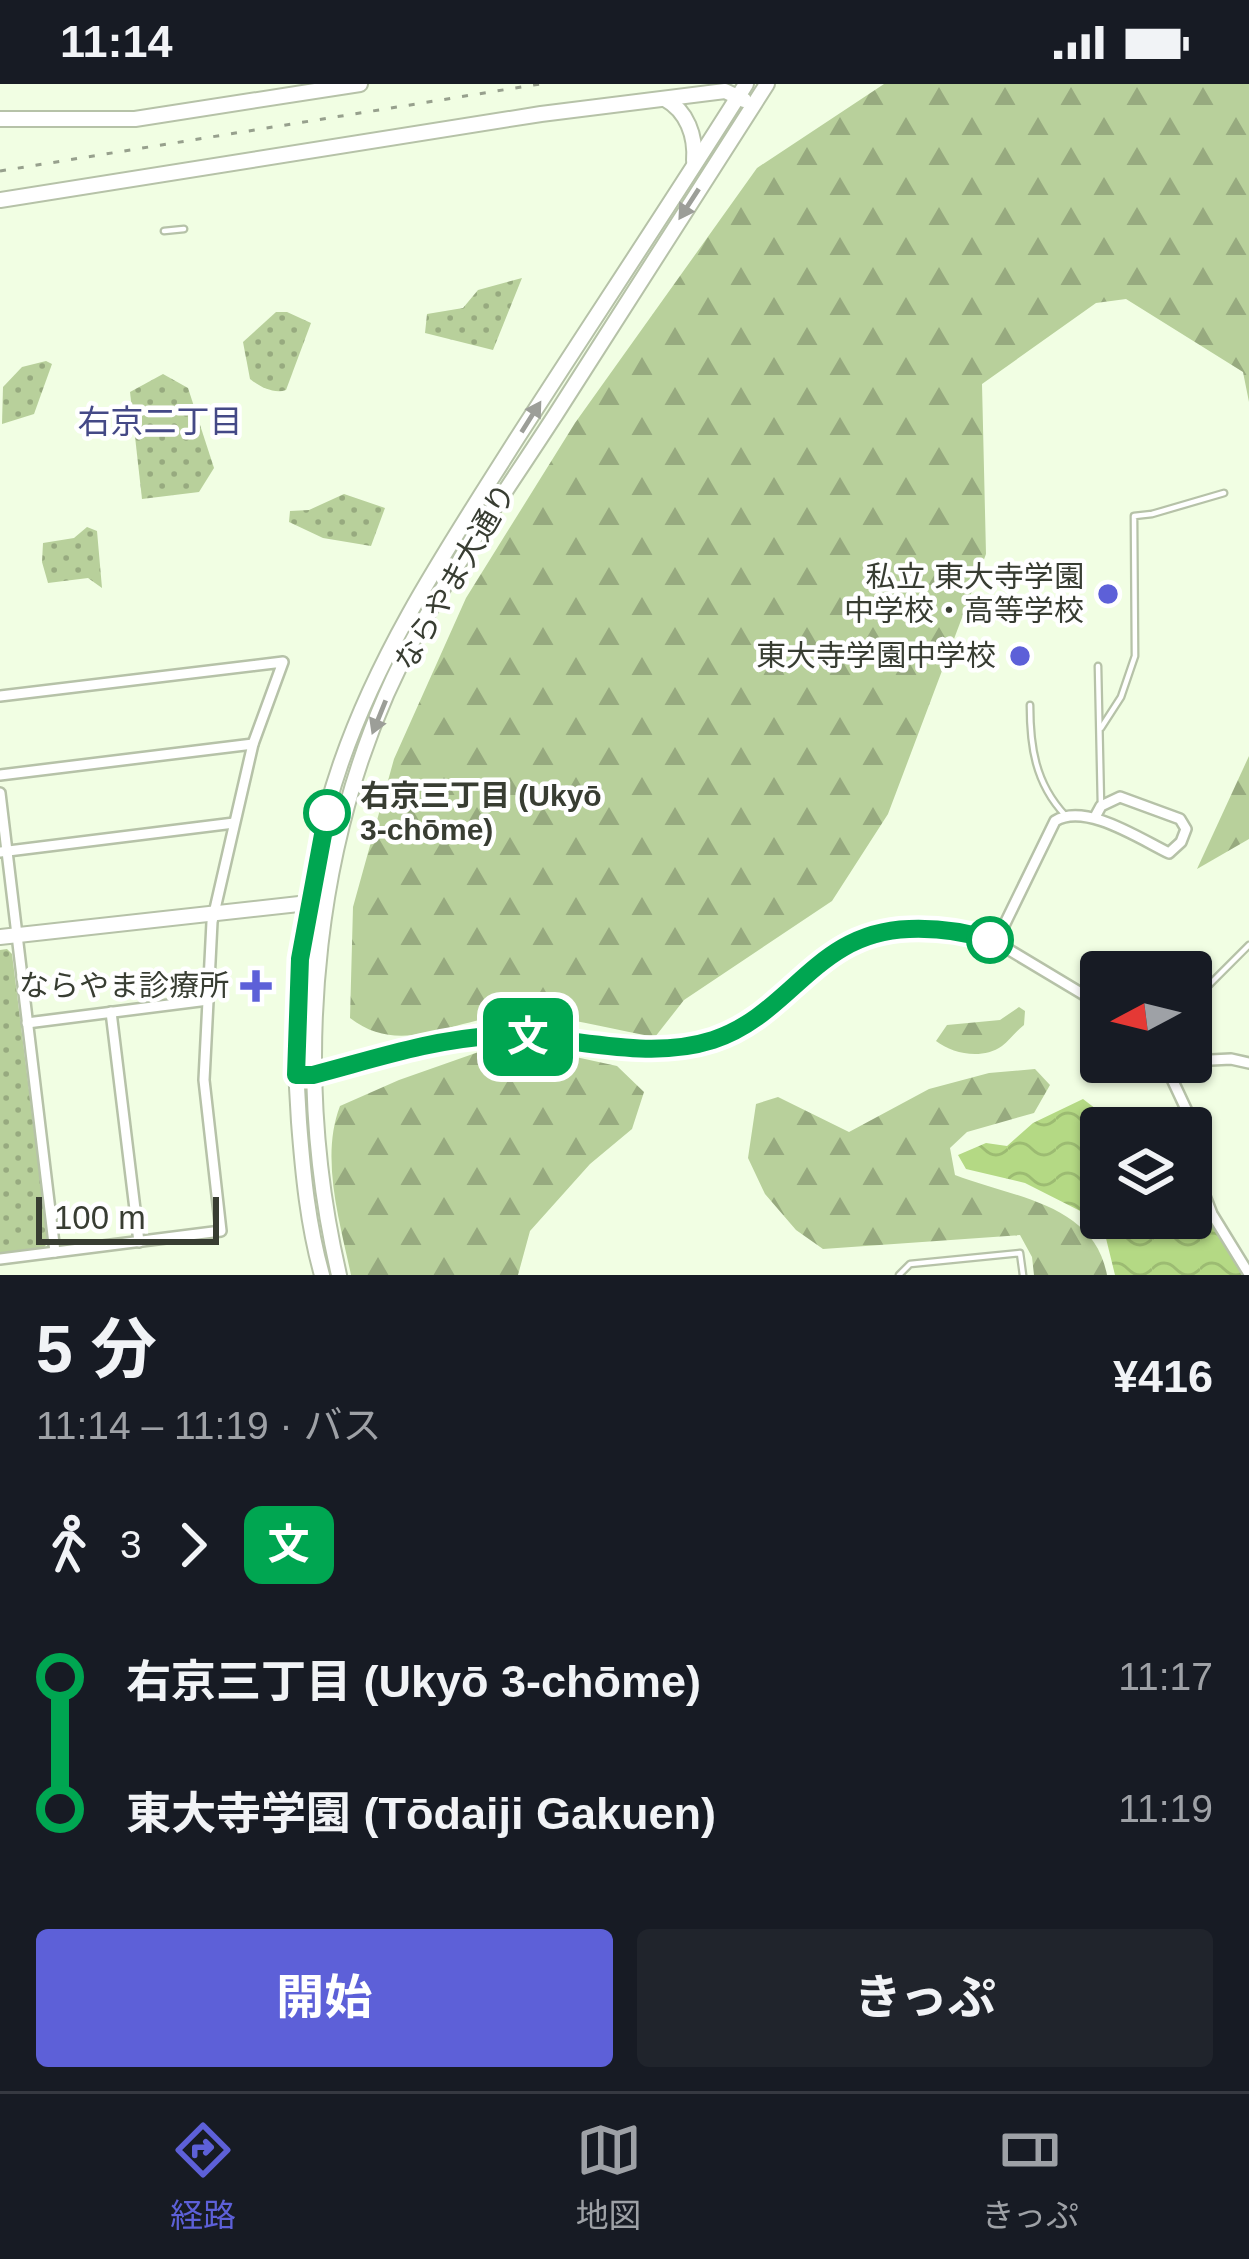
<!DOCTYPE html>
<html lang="ja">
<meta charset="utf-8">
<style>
body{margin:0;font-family:Arial,"Noto Sans JP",sans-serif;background:#20242c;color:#f1f3f6;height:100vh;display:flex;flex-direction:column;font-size:45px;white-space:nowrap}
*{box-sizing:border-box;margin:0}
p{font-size:39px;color:#9ea1a6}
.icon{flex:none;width:66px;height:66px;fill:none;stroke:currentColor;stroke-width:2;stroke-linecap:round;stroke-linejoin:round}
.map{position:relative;height:1191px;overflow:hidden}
.panel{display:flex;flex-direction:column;background:#171b24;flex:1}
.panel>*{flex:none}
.badge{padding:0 24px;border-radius:18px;font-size:42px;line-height:78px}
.needle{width:78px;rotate:263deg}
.fabs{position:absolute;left:1080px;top:867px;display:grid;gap:24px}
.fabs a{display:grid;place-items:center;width:132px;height:132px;border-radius:12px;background:#171b24;box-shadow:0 3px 9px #0004;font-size:60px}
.scale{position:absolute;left:36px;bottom:30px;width:183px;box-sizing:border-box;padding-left:12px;border:6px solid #383d32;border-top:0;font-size:33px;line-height:42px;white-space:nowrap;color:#383d32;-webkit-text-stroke:9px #fff;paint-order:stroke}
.map>.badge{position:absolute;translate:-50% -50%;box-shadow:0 0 0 6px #fff}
.legs{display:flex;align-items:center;gap:18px;height:132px;padding:0 36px;font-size:39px}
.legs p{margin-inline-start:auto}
.summary{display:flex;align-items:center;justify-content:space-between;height:204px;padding:0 36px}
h1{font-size:66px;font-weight:700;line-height:90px}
.action{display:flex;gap:24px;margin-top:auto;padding:24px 36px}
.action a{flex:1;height:138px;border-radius:12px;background:#5d60d8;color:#fff;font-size:48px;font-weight:700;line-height:138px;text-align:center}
.action a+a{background:#20242c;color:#f1f3f6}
ul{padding:0 36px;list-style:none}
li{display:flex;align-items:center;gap:42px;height:132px;font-size:45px}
li i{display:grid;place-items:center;width:18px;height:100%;margin:0 15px;background:currentColor}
li i::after{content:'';width:30px;height:30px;margin:-15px;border:9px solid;border-radius:50%;background:#171b24}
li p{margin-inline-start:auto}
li:first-child i{background:linear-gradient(#0000 50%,currentColor 0)}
li:last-child i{background:linear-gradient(currentColor 50%,#0000 0)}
.status{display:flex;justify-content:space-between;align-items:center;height:84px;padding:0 60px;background:#171b24;direction:ltr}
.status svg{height:33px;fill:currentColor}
.tab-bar{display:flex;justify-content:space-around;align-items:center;height:168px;border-top:3px solid #363941;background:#171b24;font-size:33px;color:#9ea1a6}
.tab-bar a{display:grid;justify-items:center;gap:6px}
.tab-bar .selected{color:#5d60d8}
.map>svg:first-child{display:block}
.forest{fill:url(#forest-firs)}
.park{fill:url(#park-dots)}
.water{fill:url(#water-waves)}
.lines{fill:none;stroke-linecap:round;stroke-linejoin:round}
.lane-casing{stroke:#b6c2a8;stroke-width:9}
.street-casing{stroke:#b6c2a8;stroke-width:14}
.secondary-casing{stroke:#b6c2a8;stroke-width:18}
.lane{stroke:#fff;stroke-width:4.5}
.street{stroke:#fff;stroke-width:9}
.secondary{stroke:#fff;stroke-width:14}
.rail{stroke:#97a08d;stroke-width:3;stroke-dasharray:6 12;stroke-linecap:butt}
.oneway{fill:#9c9e98}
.line-1-casing{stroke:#fff;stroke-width:27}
.line-1{stroke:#00a651;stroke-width:18}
.poi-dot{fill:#5d60d8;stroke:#fff;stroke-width:4.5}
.stop-1-dot{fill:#fff;stroke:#00a651;stroke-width:6}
.labels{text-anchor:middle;stroke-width:9;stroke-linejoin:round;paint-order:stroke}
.street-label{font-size:30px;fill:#383d32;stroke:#fff}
.poi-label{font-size:30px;fill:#383d32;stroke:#fff;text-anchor:end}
.stop-label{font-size:30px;font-weight:bold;fill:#383d32;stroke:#fff;text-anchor:start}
.neighbourhood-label{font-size:33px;fill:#444986;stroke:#fff}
</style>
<div class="status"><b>11:14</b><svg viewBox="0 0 49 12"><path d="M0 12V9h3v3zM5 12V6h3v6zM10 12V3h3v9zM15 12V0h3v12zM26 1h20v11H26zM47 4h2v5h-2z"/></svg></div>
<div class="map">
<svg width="1249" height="1191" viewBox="0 0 1249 1191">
<defs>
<pattern id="forest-firs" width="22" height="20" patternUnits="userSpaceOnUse" patternTransform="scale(3)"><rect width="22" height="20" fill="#b8d09b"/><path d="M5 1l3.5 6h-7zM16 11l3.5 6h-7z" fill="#97aa7f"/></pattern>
<pattern id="park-dots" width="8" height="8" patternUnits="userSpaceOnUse" patternTransform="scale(3)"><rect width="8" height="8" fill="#b8d09b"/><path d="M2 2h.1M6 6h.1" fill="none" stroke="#97aa7f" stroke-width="1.8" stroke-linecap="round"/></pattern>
<pattern id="water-waves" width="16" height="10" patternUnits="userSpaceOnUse" patternTransform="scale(3)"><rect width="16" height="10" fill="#b4d984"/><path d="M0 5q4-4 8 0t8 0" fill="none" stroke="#9cbb72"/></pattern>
</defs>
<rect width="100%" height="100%" fill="#f1fee3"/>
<!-- forest -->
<g class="forest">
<path d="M884,0H1249V318L1243,288L1126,215L1096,219L982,300L986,470L888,730L832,817L684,916L655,953C613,946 559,930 518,931C455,932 403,975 350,934L353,823L394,675L466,514L575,339L757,84Z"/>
<path d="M1249,672V755L1197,785Z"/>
<path d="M1019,923L1025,927L1024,941C1016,947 1009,957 1002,962C982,976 953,970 936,957L947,941L1000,936Z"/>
<path d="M507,958L617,982L644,1008L632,1045L590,1080L530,1147L518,1191H351C340,1138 320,1074 340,1022L399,996Z"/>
<path d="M1035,985L1050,1001L1034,1029L967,1048L950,1064L955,1091C1011,1113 1094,1119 1107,1191H1034L1032,1173L1020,1151L823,1165L796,1146L765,1110L748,1074L756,1020L778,1013L849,1048L929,1005L989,989Z"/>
</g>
<!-- park -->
<g class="park">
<path d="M522,194L493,266L425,249L427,230L463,224L478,206Z"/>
<path d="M276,228H287L311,239L286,306C274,310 260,303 250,295L243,258Z"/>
<path d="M46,277L52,280L34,330L2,340L3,303L22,283Z"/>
<path d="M163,290L188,304L214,384L199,408L142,415L130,308Z"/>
<path d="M344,410L385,424L371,462L323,454L289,438L290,427L309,426Z"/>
<path d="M87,443L97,447L102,504L88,494L48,499L42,478L43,459L74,454Z"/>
<path d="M7,865L12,870L48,1158L43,1165L0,1170V866Z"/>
</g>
<!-- water -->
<path class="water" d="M1083,1015L1113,1038L1136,1030L1144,1044H1101V1134H1191V1089L1203,1127L1242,1191H1115L1102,1138L1025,1099L966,1085L958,1071L986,1059L1007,1062L1033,1039Z"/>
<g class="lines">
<defs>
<g id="lane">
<path d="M164,147L184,145"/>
<path d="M1098,582L1101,722"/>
<path d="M1030,621C1030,662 1035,699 1065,731"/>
<path d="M1101,644L1121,613L1135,572L1134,432L1152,430L1224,409"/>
<path d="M1191,938L1207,903L1249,861"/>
<path d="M899,1191L910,1180L1020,1169L1023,1191"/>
</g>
<g id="street">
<path d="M0,612L283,578L253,660L212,838L204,996L221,1147L0,1175"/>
<path d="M0,691L253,660"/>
<path d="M0,709L55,1168"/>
<path d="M1095,733L1101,722L1120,713L1180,735L1186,745L1181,758L1169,769C1140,755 1085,718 1055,737L996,858L1101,921"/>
<path d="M0,768L234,739"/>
<path d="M111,928L139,1158"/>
<path d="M27,939L208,916"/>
<path d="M1191,977L1231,975L1249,979"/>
<path d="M1164,978L1201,1057L1198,1094L1212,1130L1249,1190"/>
</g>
<g id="secondary">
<path d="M665,15C687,27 696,52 694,77"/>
<path d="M0,35H135L360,0"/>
<path d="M0,116L541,30L725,7L744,16"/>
<path d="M0,853L317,818"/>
<path d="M307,991C367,985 425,958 486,953C561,947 639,980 713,956C740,947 760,930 782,913C803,895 822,874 845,860C889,834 951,842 996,858"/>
<path d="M322,1191C308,1142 303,1089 299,1038C290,919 302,792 341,679C381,563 449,462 514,359C591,239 670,121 746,0"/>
<path d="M339,1191C290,980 312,736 419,545C461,471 510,401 556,330C627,220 697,110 767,0"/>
</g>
</defs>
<!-- lane casing -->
<use href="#lane" class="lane-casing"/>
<!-- street casing -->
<use href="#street" class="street-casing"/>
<!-- secondary casing -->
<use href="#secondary" class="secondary-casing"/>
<!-- lane -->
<use href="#lane" class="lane"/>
<!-- street -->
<use href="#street" class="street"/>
<!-- secondary -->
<use href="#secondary" class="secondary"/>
<!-- rail -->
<path class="rail" d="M0,87L540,0"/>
</g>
<!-- one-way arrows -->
<defs><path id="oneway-solid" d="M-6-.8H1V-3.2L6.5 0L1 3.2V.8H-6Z" transform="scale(3)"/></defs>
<g class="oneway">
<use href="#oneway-solid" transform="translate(689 120) rotate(123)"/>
<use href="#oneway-solid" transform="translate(531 333) rotate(-58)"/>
<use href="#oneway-solid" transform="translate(379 633) rotate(112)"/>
</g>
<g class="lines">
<defs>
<path id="line-1" d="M327,729L300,875L296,991H313C371,976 433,955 493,952C566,949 641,979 713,956C792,930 815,848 909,845C937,844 963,847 990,856"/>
</defs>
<!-- line-1 casing -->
<use href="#line-1" class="line-1-casing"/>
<!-- line-1 -->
<use href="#line-1" class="line-1"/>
</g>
<!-- markers -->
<g class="poi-dot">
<circle cx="1108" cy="510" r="12"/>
<circle cx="1020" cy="572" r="12"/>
<path d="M250 884h12v12h12v12h-12v12h-12v-12h-12v-12h12z"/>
</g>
<g class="stop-1-dot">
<circle cx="327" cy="729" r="21"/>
<circle cx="990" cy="856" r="21"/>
</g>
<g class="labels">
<!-- street labels -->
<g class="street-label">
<text transform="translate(455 493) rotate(-60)" y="10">ならやま大通り</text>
</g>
<!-- poi labels -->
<g class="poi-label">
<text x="1084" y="503">私立 東大寺学園<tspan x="1084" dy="34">中学校・高等学校</tspan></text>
<text x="996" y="582">東大寺学園中学校</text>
<text x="229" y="912">ならやま診療所</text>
</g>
<!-- stop labels -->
<g class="stop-label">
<text x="360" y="722">右京三丁目 (Ukyō<tspan x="360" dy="34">3-chōme)</tspan></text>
</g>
<!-- neighbourhood labels -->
<g class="neighbourhood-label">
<text x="160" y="349">右京二丁目</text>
</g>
</g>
</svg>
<div class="fabs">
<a><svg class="needle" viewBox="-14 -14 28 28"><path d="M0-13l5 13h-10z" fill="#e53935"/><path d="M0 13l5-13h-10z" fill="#9ea1a6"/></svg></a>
<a><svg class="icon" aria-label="layers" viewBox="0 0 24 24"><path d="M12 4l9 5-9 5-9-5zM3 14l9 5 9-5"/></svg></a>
</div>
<div class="scale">100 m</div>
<b class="badge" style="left:528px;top:953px;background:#00a651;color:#fff">文</b>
</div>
<section class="panel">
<div class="summary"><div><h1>5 分</h1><p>11:14 – 11:19 · バス</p></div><b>¥416</b></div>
<div class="legs"><svg class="icon" aria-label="walk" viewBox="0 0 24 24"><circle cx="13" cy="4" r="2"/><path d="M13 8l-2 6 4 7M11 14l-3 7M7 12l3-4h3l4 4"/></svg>3<svg class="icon" aria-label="forward" viewBox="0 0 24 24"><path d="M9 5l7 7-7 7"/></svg><b class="badge" style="background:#00a651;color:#fff">文</b></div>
<ul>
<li><i style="color:#00a651"></i><b>右京三丁目 (Ukyō 3-chōme)</b><p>11:17</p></li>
<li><i style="color:#00a651"></i><b>東大寺学園 (Tōdaiji Gakuen)</b><p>11:19</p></li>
</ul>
<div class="action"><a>開始</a><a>きっぷ</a></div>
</section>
<nav class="tab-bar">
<a class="selected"><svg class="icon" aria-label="directions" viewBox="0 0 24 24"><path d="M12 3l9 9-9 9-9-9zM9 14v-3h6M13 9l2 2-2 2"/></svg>経路</a>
<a><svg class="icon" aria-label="map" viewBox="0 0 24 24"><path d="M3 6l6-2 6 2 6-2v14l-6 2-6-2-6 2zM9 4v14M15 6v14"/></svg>地図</a>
<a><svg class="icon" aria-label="tickets" viewBox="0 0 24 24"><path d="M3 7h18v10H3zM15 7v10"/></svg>きっぷ</a>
</nav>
